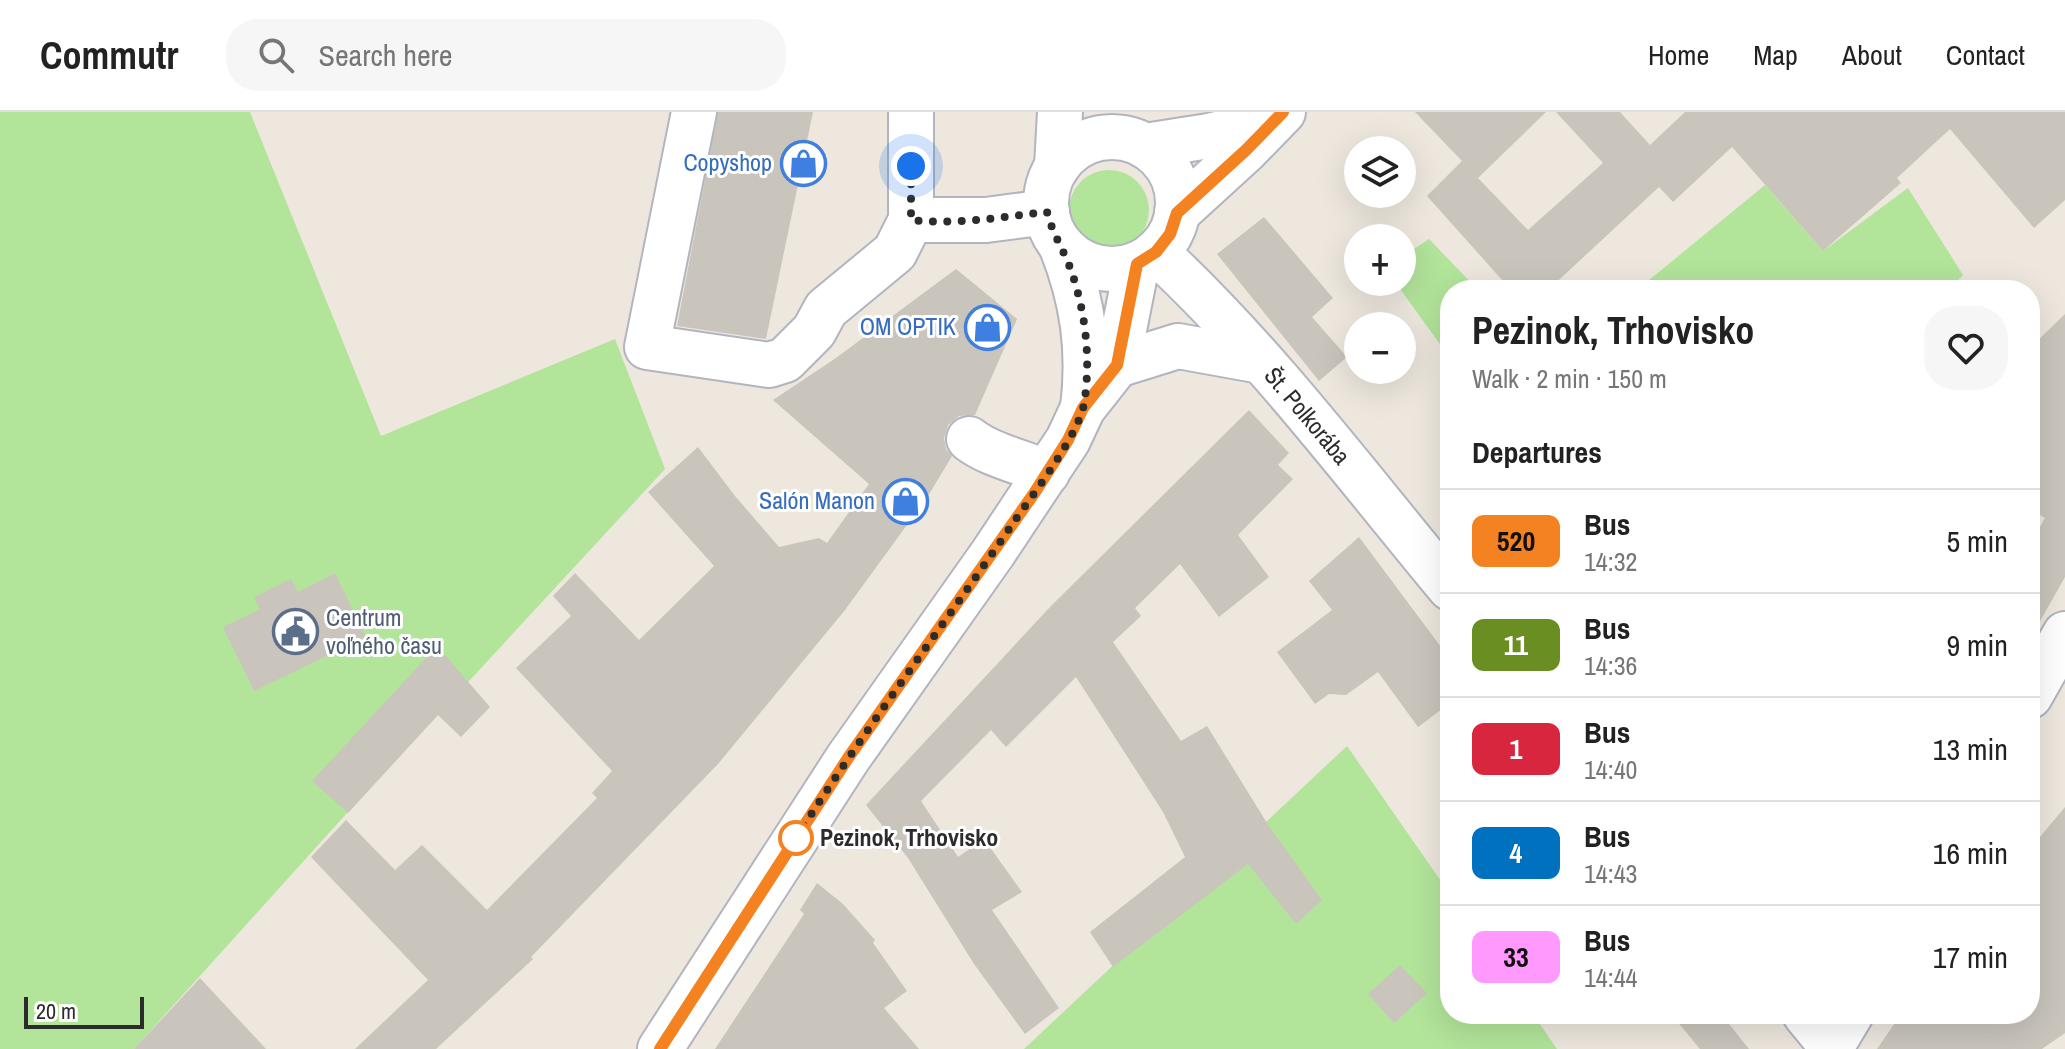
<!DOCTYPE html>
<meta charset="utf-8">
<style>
body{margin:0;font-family:"Archivo Narrow",sans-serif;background:#f6f6f6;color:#222;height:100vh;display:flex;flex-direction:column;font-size:30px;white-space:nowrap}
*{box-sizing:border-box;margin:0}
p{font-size:26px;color:#767676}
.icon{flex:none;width:44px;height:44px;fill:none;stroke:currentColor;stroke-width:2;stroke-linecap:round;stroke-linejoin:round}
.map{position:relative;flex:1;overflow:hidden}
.details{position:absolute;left:1440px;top:168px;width:600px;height:744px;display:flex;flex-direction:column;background:#fff;border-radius:32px;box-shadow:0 8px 32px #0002}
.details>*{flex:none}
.badge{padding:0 16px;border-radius:12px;font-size:28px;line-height:52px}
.fabs{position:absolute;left:1344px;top:24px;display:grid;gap:16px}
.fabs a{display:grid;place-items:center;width:72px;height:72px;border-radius:50%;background:#fff;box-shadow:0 8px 32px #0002;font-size:40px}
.scale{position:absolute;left:24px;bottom:20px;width:120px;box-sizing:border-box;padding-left:8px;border:4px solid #2c2c2c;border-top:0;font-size:22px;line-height:28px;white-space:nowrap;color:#2c2c2c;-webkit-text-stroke:6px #fff;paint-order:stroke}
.you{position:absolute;width:40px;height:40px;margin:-20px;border:6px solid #fff;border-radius:50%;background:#1a73e8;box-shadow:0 0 0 12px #1a73e833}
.map>.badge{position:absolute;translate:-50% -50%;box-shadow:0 0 0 4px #fff}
h2{padding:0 32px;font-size:30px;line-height:72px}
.round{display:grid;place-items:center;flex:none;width:84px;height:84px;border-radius:32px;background:#f6f6f6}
.headline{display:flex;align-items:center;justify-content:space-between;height:136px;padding:0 32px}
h1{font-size:38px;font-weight:800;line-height:60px}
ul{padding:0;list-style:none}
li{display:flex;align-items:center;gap:24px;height:104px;padding:0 32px;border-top:2px solid #e0e0e0}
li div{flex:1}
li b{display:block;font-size:30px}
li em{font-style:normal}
li .badge{min-width:88px;font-weight:700;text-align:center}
header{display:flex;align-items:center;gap:48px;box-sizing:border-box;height:112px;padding:0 40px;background:#fff;border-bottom:2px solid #e0e0e0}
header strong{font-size:38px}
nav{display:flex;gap:44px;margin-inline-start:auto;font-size:28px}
.search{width:560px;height:72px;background:#f6f6f6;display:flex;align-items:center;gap:20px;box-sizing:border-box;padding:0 28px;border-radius:32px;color:#767676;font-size:30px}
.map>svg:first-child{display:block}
.green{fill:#b2e49a}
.building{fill:#c9c5bc}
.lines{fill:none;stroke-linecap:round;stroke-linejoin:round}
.minor-casing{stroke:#b2b4bf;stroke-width:48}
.minor{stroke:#fff;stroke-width:44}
.line-casing{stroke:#fff;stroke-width:18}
.line{stroke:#f58220;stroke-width:12}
.walk{stroke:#2c2c2c;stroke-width:8;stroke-dasharray:0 14.4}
.stop-dot{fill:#fff;stroke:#f58220;stroke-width:4}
.labels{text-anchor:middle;stroke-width:6;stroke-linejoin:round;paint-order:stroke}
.shop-label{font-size:24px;fill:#366cbe;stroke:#fff;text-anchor:end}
.street-label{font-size:24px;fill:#2c2c2c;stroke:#fff}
.service-label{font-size:24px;fill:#4e5e75;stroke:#fff;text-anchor:start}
.stop-label{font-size:24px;font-weight:bold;fill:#2c2c2c;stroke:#fff;text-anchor:start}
</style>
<header>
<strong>Commutr</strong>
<div class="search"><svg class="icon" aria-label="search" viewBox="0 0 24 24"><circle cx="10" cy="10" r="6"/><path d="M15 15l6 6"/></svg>Search here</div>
<nav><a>Home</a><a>Map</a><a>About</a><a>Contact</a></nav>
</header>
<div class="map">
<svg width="2065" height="937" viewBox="0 0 2065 937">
<rect width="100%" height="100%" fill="#ede7de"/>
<!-- green -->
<g class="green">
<path d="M0,0H250L381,324L615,227L665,357L347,701L134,937H0Z"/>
<circle cx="1109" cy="98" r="40"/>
<path d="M1765,73L1823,139L1908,76L1963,163L1949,178H1637Z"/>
<path d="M1429,127L1478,178H1450V246L1395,170H1402V145Z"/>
<path d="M1347,634L1450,782V902H1533L1557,937H1024Z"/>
</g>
<!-- building -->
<g class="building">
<path d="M718,0H813L766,227L677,214Z"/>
<path d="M1415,0H1546L1478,66L1528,118L1603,51L1556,0H1620L1650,33L1685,0H2065V88L2034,116L1950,17L1897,66L1901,71L1823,139L1732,35L1673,90L1659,75L1548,178H1511L1427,84L1462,49Z"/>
<path d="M1264,105L1333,186L1312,205L1347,245L1319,269L1217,142Z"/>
<path d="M956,157L1017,207L975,303L959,304L948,313L944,326L946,337L952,344L928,384L845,498L718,652L531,845L533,847L436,937H355L428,868L311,745L346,708L395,758L422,733L487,798L597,686L592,681L612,659L516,556L571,504L553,484L575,461L639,528L714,454L648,380L698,335L735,384L779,435L819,426L827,431L869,372L773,288L836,246Z"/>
<path d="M2065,202V465L2030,527V432L2045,406L2030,398V236Z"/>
<path d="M1249,298L1289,341L1278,353L1293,367L1238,423L1269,465L1219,505L1180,452L1135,496L1141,504L1113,530L1181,629L1207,614L1267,711L1322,788L1296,812L1248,752L1113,855L1090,820L1185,745L1163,700L1076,565L1006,635L991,618L921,689L958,745L984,727L1022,780L992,798L1059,896L1025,922L974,852L908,746L866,693L1050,495Z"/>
<path d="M1359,425L1450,547V591L1418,615L1378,560L1346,583L1329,582L1315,592L1277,540L1332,498L1309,469Z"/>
<path d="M335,461L366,525L254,579L223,515L260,497L254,485L291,467L298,480Z"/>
<path d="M437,534L490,595L461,625L438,603L348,701L312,669Z"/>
<path d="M2065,695V921L2042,937H1877L1901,902H2030V737Z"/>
<path d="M817,771L843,792L875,828L873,831L907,879L884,896L919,937H715L804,802L800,798Z"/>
<path d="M1400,853L1427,881L1394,911L1368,882Z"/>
<path d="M200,866L266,937H134Z"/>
<path d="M1671,902H1721L1749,937H1700Z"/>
</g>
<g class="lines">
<defs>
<g id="minor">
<path d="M694,0L647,235L769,253L785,248L814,219L826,197L895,140L911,108V0"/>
<circle cx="1112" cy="91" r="66"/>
<path d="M1145,34L1209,24L1272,9"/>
<path d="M1057,55L1060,0"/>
<path d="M1177,101L1246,38L1283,0"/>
<path d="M911,108H986L1047,100"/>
<path d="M1061,133C1083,188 1090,238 1083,296"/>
<path d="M1156,140C1265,241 1355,362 1450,476"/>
<path d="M1117,253L1178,234L1261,249"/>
<path d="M969,327C989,343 1023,350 1047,361"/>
<path d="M2030,584L2065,522"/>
<path d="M1805,902L1832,935"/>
<path d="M660,937L848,646L993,441L1068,328L1083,296L1117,253L1137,152"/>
<path d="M1830,937L1851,902"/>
</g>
</defs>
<!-- minor casing -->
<use href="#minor" class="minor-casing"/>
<!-- minor -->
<use href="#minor" class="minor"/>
</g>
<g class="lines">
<defs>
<path id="line" d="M660,937L848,646L1035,380L1068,328L1083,296L1117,253L1137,152L1156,140L1170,122L1177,101L1246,38L1283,0"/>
</defs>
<!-- line casing -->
<use href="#line" class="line-casing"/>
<!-- line -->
<use href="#line" class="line"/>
<!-- walk -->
<path class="walk" d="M796,726C865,617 943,514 1016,407C1035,380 1078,323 1084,292C1091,249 1086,203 1072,161C1065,140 1052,121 1047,100C1001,105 957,113 911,108V54"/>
</g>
<!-- icons -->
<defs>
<symbol id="shop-ring" viewBox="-11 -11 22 22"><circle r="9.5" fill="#fff" stroke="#3f7fe0" stroke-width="1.5"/><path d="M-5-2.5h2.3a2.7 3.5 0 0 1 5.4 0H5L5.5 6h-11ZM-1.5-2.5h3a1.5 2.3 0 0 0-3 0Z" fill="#3f7fe0"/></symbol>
<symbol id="civic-ring" viewBox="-11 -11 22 22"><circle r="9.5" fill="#fff" stroke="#5c6f8a" stroke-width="1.5"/><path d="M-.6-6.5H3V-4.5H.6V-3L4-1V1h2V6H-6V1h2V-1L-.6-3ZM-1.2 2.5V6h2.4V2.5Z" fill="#5c6f8a"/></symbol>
</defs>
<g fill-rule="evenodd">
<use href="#shop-ring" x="778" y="26" width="51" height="51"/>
<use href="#shop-ring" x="962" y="190" width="51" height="51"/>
<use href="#shop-ring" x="880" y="364" width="51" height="51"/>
<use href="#civic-ring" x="270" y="494" width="51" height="51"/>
</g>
<!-- markers -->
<circle class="stop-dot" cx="796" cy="726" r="16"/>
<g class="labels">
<!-- shop labels -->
<g class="shop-label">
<text x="772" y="59">Copyshop</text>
<text x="956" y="223">OM OPTIK</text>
<text x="875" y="397">Salón Manon</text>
</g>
<!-- street labels -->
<g class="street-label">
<text transform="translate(1307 304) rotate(50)" y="8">Št. Polkorába</text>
</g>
<!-- service labels -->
<g class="service-label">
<text x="326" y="514">Centrum<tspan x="326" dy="28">voľného času</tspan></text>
</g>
<!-- stop labels -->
<g class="stop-label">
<text x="820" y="734">Pezinok, Trhovisko</text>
</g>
</g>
</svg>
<div class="fabs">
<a><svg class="icon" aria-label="layers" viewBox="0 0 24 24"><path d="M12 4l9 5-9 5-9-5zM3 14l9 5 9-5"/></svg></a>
<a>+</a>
<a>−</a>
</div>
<div class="scale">20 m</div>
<div class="you" style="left:911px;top:54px"></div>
<section class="details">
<div class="headline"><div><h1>Pezinok, Trhovisko</h1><p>Walk · 2 min · 150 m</p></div><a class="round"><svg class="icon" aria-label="heart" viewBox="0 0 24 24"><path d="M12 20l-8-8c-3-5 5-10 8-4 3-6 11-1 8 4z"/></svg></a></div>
<h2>Departures</h2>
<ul>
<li><span class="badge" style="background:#f58220;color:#111">520</span><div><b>Bus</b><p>14:32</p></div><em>5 min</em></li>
<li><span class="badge" style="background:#6b8e23;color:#fff">11</span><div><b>Bus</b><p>14:36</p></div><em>9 min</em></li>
<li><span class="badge" style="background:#d7263d;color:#fff">1</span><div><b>Bus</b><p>14:40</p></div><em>13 min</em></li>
<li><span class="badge" style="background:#0071bf;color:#fff">4</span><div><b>Bus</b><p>14:43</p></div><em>16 min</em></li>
<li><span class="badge" style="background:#ff99fd;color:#111">33</span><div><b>Bus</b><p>14:44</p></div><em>17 min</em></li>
</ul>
</section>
</div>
